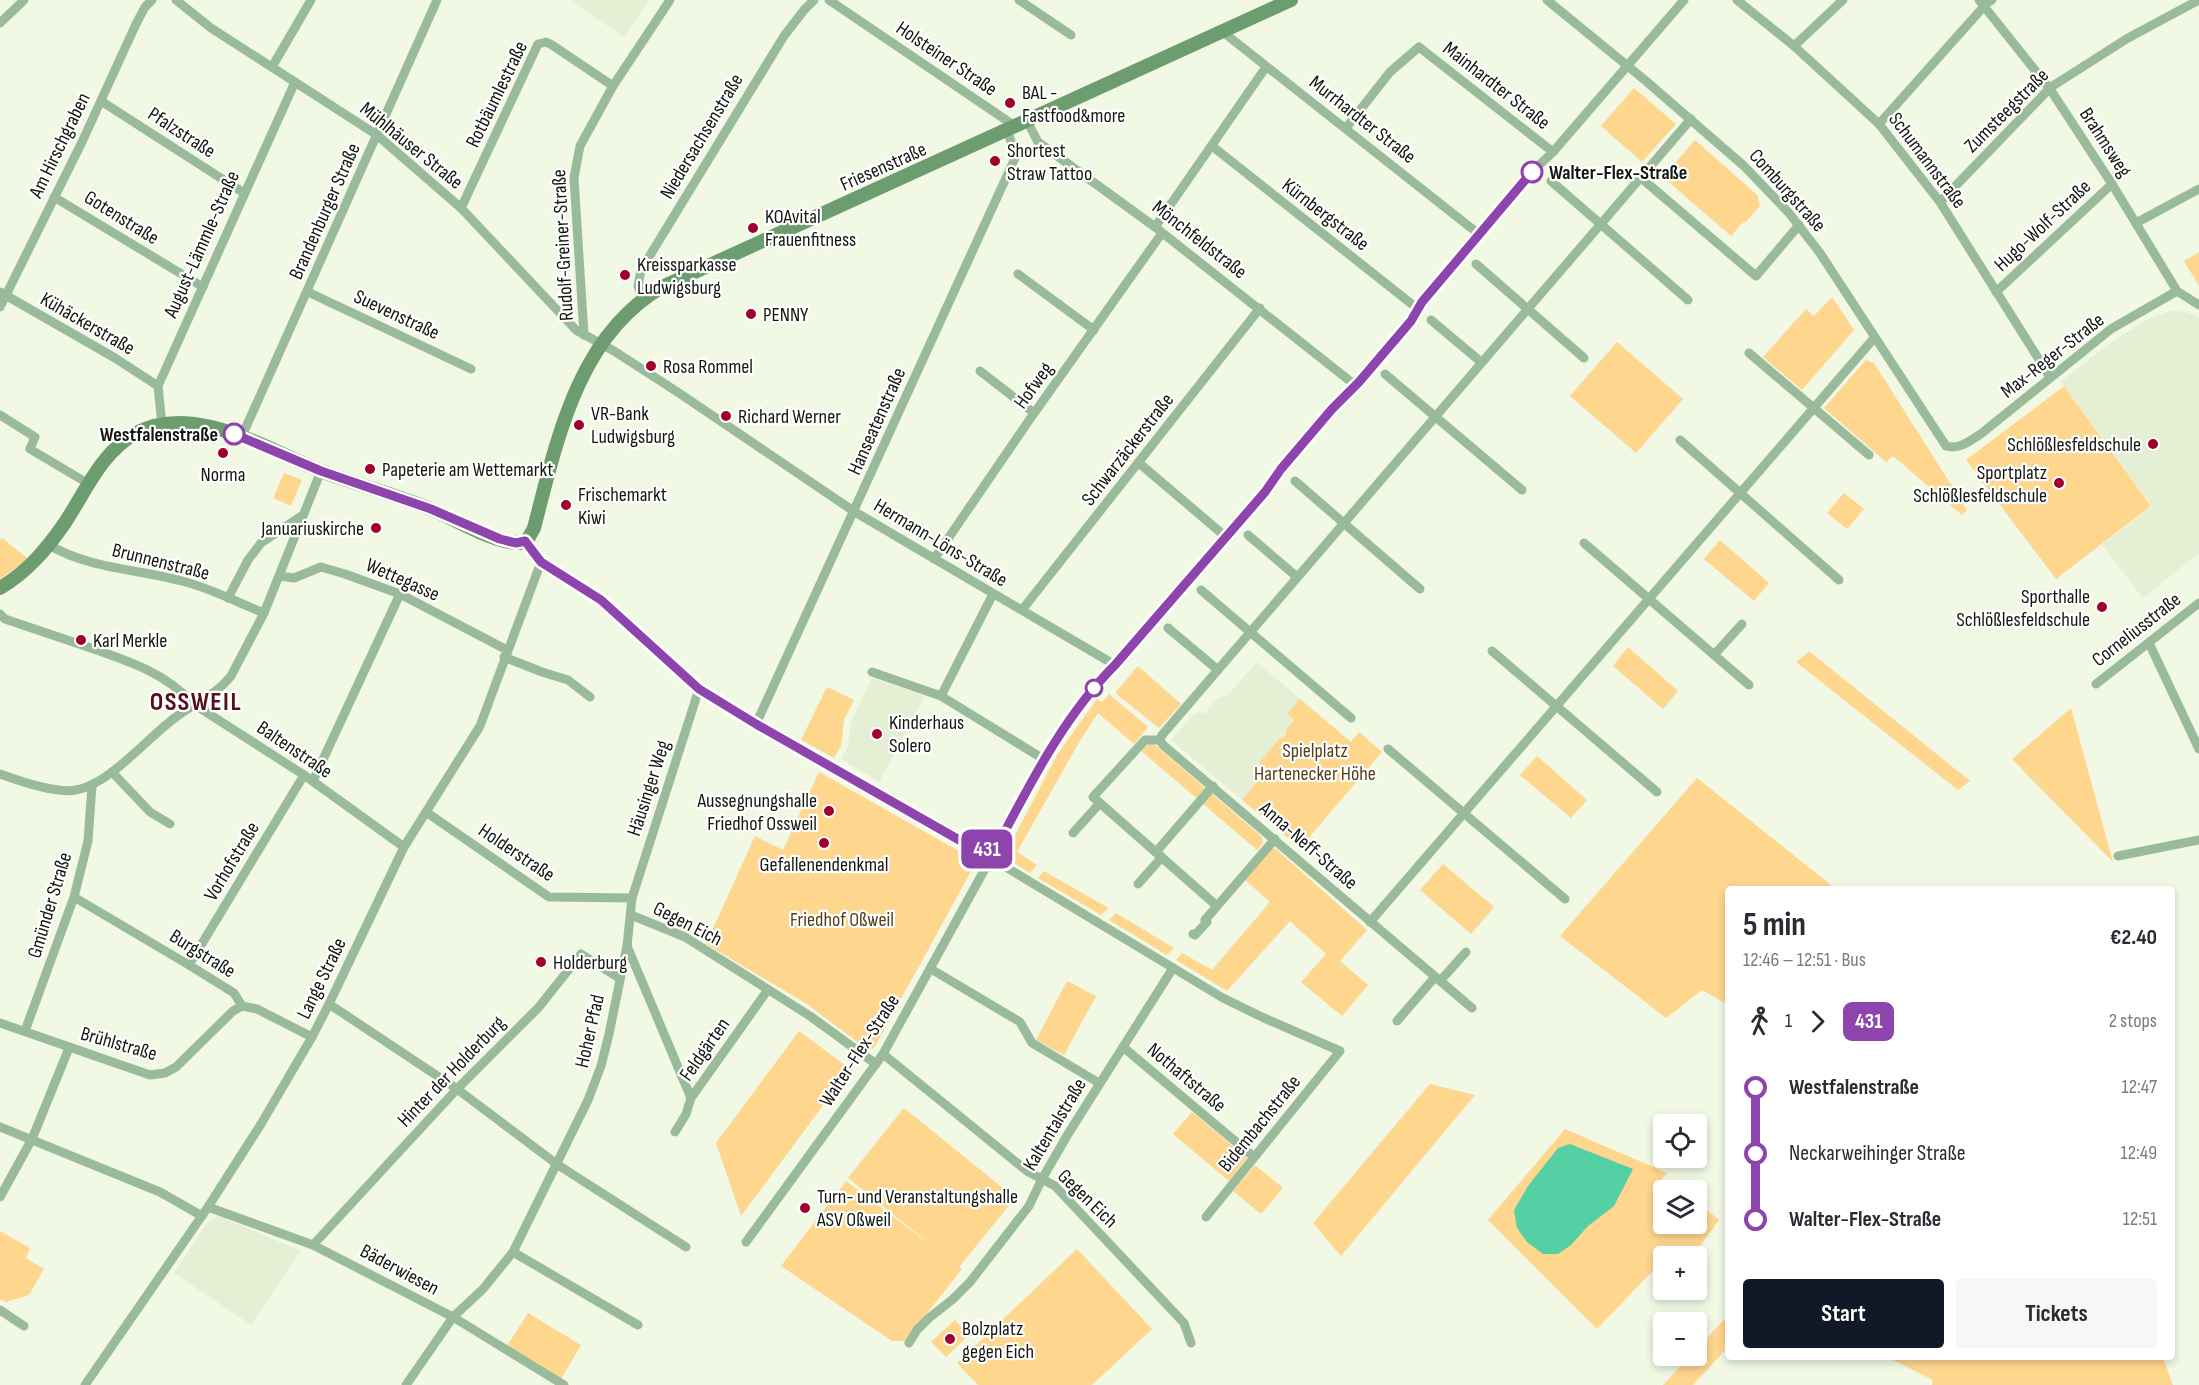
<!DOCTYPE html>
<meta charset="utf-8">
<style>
body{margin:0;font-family:"Sofia Sans Condensed",sans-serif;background:#f7f7f7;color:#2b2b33;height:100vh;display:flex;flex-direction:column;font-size:22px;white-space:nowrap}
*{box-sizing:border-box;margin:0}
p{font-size:20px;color:#7c7c81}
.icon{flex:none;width:33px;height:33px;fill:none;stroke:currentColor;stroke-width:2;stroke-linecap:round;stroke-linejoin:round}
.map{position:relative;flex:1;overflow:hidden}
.panel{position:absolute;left:1725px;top:886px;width:450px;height:474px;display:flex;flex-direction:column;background:#fff;border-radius:6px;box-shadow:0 3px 9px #0003}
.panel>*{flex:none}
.badge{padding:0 12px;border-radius:9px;font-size:21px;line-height:39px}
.tools{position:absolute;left:1653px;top:1114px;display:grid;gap:12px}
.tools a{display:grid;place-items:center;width:54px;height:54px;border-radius:6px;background:#fff;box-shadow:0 3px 9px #0003;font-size:30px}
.map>.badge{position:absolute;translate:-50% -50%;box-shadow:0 0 0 3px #fff}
.legs{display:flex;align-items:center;gap:9px;height:66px;padding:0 18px;font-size:20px}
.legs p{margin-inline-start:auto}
.overview{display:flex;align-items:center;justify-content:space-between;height:102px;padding:0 18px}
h1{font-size:33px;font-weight:700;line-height:45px}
.action{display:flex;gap:12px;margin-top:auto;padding:12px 18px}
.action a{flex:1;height:69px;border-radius:6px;background:#111827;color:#fff;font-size:24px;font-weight:700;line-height:69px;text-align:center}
.action a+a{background:#f7f7f7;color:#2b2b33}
ul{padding:0 18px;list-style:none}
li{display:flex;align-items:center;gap:21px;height:66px;font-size:22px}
li i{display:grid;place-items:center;width:9px;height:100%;margin:0 8px;background:currentColor}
li i::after{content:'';width:15px;height:15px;margin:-8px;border:4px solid;border-radius:50%;background:#fff}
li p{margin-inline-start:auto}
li:first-child i{background:linear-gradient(#0000 50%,currentColor 0)}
li:last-child i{background:linear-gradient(currentColor 50%,#0000 0)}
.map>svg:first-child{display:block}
.built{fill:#e5efd4}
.green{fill:#fed68e}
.water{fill:#55cfa4}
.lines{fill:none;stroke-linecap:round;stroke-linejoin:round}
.street{stroke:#9abb9b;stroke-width:9}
.secondary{stroke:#6d9d6f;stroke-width:14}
.line-1-casing{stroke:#fff;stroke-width:14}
.line-1{stroke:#8e44ad;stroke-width:9}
.poi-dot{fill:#a1002f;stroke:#fff;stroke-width:2}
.stop-1-dot{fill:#fff;stroke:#8e44ad;stroke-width:3}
.labels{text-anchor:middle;stroke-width:4.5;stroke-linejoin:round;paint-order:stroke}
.street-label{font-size:20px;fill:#141710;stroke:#fff}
.poi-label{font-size:20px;fill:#141710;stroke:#fff;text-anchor:start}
.stop-label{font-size:20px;font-weight:bold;fill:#141710;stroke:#fff;text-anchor:start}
.park-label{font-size:20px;fill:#543f17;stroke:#fff}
.district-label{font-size:26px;font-weight:bold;letter-spacing:1.5px;fill:#56101c;stroke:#fff}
</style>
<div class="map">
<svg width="2199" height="1385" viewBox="0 0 2199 1385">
<rect width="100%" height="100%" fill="#f1f8e4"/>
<!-- built -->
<g class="built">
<path d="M570,0H649L624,37Z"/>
<path d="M2173,310L2190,313L2199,318V553L2143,598L2102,545L2152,506L2061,381L2117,338L2146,320Z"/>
<path d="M1257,662L1300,699L1287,714L1294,720L1286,730L1267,770L1242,800L1171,740L1195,713H1205L1219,697L1227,696Z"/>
<path d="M872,678L925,696L879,782L841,759L848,747L851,721Z"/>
<path d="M219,1216L301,1251L251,1325L174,1273L206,1224L211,1219Z"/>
</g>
<!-- green -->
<g class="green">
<path d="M1634,88L1676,124L1642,162L1601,126Z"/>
<path d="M1695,140L1757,195L1760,206L1745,223L1743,222L1731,236L1663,177Z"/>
<path d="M2199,252V286L2184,261Z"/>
<path d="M1832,297L1854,330L1802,390L1763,357L1806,309L1814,316Z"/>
<path d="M1617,342L1683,399L1636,453L1570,396Z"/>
<path d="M1866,360L1874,363L1967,510L1962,515L1893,456L1886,462L1824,408Z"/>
<path d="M2064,386L2151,506L2056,579L1966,460Z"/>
<path d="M284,473L302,480L291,506L273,498Z"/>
<path d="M1844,493L1864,509L1847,529L1827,513Z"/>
<path d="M2,538L27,558L20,565L0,579V541Z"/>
<path d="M1720,540L1769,583L1754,601L1704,559Z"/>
<path d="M1628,647L1678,691L1663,709L1613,666Z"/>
<path d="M1810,651V652L1970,781L1958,790L1796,662Z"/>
<path d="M1138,666L1181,704L1159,728L1115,693Z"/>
<path d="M827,687L854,700L844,720L841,746L834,758L801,740Z"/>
<path d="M1109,694L1148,727L1134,744L1098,713L1078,744L1017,852L1037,865L1030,873L1011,861L1007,854L1009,847L1057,755L1097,699L1102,702Z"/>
<path d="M1300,699L1351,742L1359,732L1382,752L1300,848L1242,800L1267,770L1259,763L1279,739L1285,736L1286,730L1294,720L1287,714Z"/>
<path d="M2071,708L2113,862L2012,759Z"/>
<path d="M1149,744H1154L1262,837L1263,843L1257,850L1140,750Z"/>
<path d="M1537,756L1587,800L1571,818L1520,775Z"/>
<path d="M819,772L971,858L974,866L874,1048L868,1050L807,1004L706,944L755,836L783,850Z"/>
<path d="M1697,778L1831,885L1826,890H1728V1005L1702,990L1666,1018L1560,936Z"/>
<path d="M1271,849H1276L1367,930L1340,961L1368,985L1342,1016L1301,982L1326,954L1290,921L1227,991L1176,960L1182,953L1212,970L1270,902L1245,880Z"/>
<path d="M1443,864L1494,907L1471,934L1420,890Z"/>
<path d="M1044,871L1105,906L1108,908L1101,915L1038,878Z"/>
<path d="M1116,913L1174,948L1167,955L1109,920Z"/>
<path d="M1067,981L1096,996L1064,1055L1036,1040Z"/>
<path d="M799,1031L850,1069L741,1216L716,1143Z"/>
<path d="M1430,1084L1475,1095L1341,1256L1313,1223Z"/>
<path d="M904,1108L1015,1198L959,1267L962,1269L905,1341H892L781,1266L846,1181L936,1249L848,1178Z"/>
<path d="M1192,1112L1247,1158L1229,1181L1173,1134Z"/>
<path d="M1565,1129L1667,1173L1658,1184L1670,1191H1664V1224H1696L1697,1202L1719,1220L1692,1257H1664L1663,1260L1597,1329L1488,1220Z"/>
<path d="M1255,1165L1283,1188L1261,1214L1233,1191Z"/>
<path d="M0,1231L30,1248L26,1258L44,1269L29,1295L6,1302L0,1299Z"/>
<path d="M1077,1249L1152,1329L1092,1385H978L957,1363Z"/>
<path d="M528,1313L581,1345L561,1379L507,1346Z"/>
<path d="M1728,1315V1347L1693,1385H1663L1690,1356H1696L1697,1349Z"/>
<path d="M955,1320L969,1335L946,1357L931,1342Z"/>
<path d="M1889,1358H2163L2173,1385H1932L1933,1380Z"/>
</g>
<!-- water -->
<path class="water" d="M1570,1144L1633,1169L1614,1206L1588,1226L1571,1245L1558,1254H1543L1527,1242L1517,1228L1514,1210L1528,1186L1558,1148Z"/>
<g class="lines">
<!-- street -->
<g class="street">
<path d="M176,0L211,28L377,135L461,208L576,330L614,351L679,393L855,512L1115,665"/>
<path d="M829,0L1009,122L1012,128"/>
<path d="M1019,0L1071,35"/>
<path d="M1547,0L1646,81L1744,166L1789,213L1820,253L1946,446C1960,450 1971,440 1982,433L2111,329L2177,291"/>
<path d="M1737,0L1794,46L1879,124L1940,202L2050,377"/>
<path d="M1979,0L2050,89L2112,184L2177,291L2199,305"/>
<path d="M0,23L24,0"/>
<path d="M1223,32L1480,235"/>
<path d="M1794,46L1843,0"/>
<path d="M272,67L311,0"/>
<path d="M101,101L244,193"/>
<path d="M1027,121L1038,142L1155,227L1355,385"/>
<path d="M1879,124L1987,3L1992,0"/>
<path d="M1346,128L1390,72L1419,47L1553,152"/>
<path d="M1212,146L1418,309"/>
<path d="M1640,177L1756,276L1799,225"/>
<path d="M1551,181L1688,300"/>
<path d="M54,197L203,287"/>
<path d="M1940,202L2051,87L2128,38L2199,0"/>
<path d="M461,208L538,44L546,42L552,45L613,86"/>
<path d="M2136,223L2199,189"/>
<path d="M1155,227L1266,67"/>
<path d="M1476,264L1584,358"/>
<path d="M1018,274L1094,330"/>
<path d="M0,292L115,358L158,386"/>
<path d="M308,292L471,369"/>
<path d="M1996,292L2112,184"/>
<path d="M643,299L638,286L641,270L784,36L804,10L814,0"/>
<path d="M0,307L82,142L136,24L145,7L152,0"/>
<path d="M1431,320L1481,362"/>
<path d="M584,335L574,178L580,146L613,86L670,0"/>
<path d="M1749,353L1869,455"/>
<path d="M980,371L1034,413"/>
<path d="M1385,374L1522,490"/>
<path d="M0,415L35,437L30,449L89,484"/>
<path d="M162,425L158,386L295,82"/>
<path d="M242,436L437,0"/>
<path d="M1680,440L1839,580"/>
<path d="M1139,463L1226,537"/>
<path d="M1295,481L1420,589"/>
<path d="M1248,535L1297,577"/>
<path d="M525,541L541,562L601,600L699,689L756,724L982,853"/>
<path d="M1584,543L1749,685"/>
<path d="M49,545C90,569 137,569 182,581C210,588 237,602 264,613"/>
<path d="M934,559L1030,419L1162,233"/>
<path d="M279,576L294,578L321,567L345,574L400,594L507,650"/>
<path d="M1201,590L1351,718"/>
<path d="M993,594L941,696L1045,760"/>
<path d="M228,598L248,560L261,543L303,515"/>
<path d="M1022,610L1260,308"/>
<path d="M0,614L5,619C32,628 59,637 85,646C126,660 165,672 195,705L304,775L404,847"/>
<path d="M1168,628L1218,670"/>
<path d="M2149,643L2199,749"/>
<path d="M1492,651L1657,792"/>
<path d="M1714,655L1742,624"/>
<path d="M504,657L542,672L568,680L590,697"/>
<path d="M872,672L941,696"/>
<path d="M2096,684L2199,603"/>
<path d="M756,724L1016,156L1007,130"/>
<path d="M1160,740L1162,735L1691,119"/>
<path d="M1160,740L1163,745L1472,1008"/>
<path d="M1160,740H1145L1093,797L1217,906"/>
<path d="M1388,749L1565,899"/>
<path d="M112,772L150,812L170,824"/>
<path d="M0,774C20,781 56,794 76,790C109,785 148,737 176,717C195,703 216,695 231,676L264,613L321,471"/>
<path d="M313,781L400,594"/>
<path d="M426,812L549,897L632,898"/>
<path d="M1073,833L1100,803"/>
<circle cx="990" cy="858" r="9"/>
<path d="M995,850C1029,786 1063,717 1115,665L1265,492L1281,469L1411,321L1422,302L1537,167L1553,152L1684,0"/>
<path d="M1156,852L1213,786"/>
<path d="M2118,856L2199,840"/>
<path d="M999,863L1223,998L1264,1018L1340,1051L1206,1217"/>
<path d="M1138,884L1162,857"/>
<path d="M74,897L189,965L234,993L242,1006"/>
<path d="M631,915L685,937L810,1016L876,1064"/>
<path d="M1370,922L1875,337"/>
<path d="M1193,934L1195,935L1207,922L1205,920L1275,839"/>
<path d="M627,946L691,1098"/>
<path d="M189,965L304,775"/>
<path d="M931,969L1020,1022L1032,1043L1099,1083"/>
<path d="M1440,981L1466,952"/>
<path d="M329,1004L457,1089L558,1165L686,1247"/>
<path d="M242,1006L257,1009L312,1037"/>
<path d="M1397,1021L1435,977"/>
<path d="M0,1023L150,1075L165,1073L176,1067L233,1011L242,1006"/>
<path d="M25,1031L74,897L88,841L92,786"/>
<path d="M1123,1047L1254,1157"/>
<path d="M883,1054L1027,1171L1055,1186L1184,1323L1191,1343"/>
<path d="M0,1127L160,1192L202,1216"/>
<path d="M675,1132L686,1114L691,1098L767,991"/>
<path d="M0,1197L32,1139L69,1048"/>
<path d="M208,1207L313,1245L453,1317L564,1385"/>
<path d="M746,1242L883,1054L986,867"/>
<path d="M313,1245L457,1089L539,1007L581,954L619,978"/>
<path d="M513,1252L638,1325"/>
<path d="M0,1310L24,1326"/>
<path d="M909,1343L917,1330L929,1318L953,1299L970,1282L1029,1206L1042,1179L1068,1134L1173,968"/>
<path d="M85,1385L208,1207L261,1124L312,1037L329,1004L404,847L480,726L541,562"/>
<path d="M406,1385L453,1317L483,1289L513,1252L588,1100L601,1066L609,1034L627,946L632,898L699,689"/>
</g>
<!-- secondary -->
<path class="secondary" d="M0,588C27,572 46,550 64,524C85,493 101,452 136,433C194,402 268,450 321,471C358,485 396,495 433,510C457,520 495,544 521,543L528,539L534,528C557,440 578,334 664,286L1291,0"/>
</g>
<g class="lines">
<defs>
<path id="line-1" d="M234,434L321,471L431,509L500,539L516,543L525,541L541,562L601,600L699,689L756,724L982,853L987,849L995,850C1029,786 1063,717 1115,665L1265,492L1281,469L1332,409L1359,382L1411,321L1422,302L1532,172"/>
</defs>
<!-- line-1 casing -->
<use href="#line-1" class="line-1-casing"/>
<!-- line-1 -->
<use href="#line-1" class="line-1"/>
</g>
<!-- markers -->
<g class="poi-dot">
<circle cx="1010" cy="103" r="6"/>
<circle cx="995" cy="161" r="6"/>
<circle cx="753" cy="228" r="6"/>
<circle cx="625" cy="275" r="6"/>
<circle cx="751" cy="314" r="6"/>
<circle cx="651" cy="366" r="6"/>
<circle cx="726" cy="416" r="6"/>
<circle cx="579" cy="425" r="6"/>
<circle cx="2153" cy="444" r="6"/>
<circle cx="223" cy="453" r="6"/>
<circle cx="370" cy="469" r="6"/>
<circle cx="2059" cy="483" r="6"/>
<circle cx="566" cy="505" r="6"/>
<circle cx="376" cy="528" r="6"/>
<circle cx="2102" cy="607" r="6"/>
<circle cx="81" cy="640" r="6"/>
<circle cx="877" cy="734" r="6"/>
<circle cx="829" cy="811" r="6"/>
<circle cx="824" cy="843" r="6"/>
<circle cx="541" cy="962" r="6"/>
<circle cx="805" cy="1208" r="6"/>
<circle cx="950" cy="1339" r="6"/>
</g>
<g class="stop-1-dot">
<circle cx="1532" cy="172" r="10"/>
<circle cx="234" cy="434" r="10"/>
<circle cx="1094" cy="688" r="8"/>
</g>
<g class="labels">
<!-- street labels -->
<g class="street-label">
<text transform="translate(947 58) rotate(34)" y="7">Holsteiner Straße</text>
<text transform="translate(1497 85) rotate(38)" y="7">Mainhardter Straße</text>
<text transform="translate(496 94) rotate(-64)" y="7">Rotbäumlestraße</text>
<text transform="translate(2006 110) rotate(-45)" y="7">Zumsteegstraße</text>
<text transform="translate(1363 119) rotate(38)" y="7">Murrhardter Straße</text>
<text transform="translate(182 132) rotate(33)" y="7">Pfalzstraße</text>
<text transform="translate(701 136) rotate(-59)" y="7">Niedersachsenstraße</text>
<text transform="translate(2106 142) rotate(57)" y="7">Brahmsweg</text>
<text transform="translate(59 145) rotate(-64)" y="7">Am Hirschgraben</text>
<text transform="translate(412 145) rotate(39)" y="7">Mühlhäuser Straße</text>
<text transform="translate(1928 160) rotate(53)" y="7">Schumannstraße</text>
<text transform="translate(883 166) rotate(-24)" y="7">Friesenstraße</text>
<text transform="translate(1788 190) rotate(48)" y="7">Comburgstraße</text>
<text transform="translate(324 211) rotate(-66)" y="7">Brandenburger Straße</text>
<text transform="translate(1326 214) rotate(38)" y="7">Kürnbergstraße</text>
<text transform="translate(122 217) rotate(32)" y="7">Gotenstraße</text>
<text transform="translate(2042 225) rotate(-43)" y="7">Hugo-Wolf-Straße</text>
<text transform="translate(1200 239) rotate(38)" y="7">Mönchfeldstraße</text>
<text transform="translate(201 244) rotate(-66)" y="7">August-Lämmle-Straße</text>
<text transform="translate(562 245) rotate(-93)" y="7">Rudolf-Greiner-Straße</text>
<text transform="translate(397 314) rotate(25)" y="7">Suevenstraße</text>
<text transform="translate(88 323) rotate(30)" y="7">Kühäckerstraße</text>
<text transform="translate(2052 355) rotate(-38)" y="7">Max-Reger-Straße</text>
<text transform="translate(1033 385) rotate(-54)" y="7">Hofweg</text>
<text transform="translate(876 421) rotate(-66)" y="7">Hanseatenstraße</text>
<text transform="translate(1127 449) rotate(-52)" y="7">Schwarzäckerstraße</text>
<text transform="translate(941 542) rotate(31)" y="7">Hermann-Löns-Straße</text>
<text transform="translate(161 561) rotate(14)" y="7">Brunnenstraße</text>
<text transform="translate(403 579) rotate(24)" y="7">Wettegasse</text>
<text transform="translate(2136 629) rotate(-38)" y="7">Corneliusstraße</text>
<text transform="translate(295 749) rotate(34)" y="7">Baltenstraße</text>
<text transform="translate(648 788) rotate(-72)" y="7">Häusinger Weg</text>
<text transform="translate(1309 845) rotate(41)" y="7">Anna-Neff-Straße</text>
<text transform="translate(517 852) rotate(34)" y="7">Holderstraße</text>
<text transform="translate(231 861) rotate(-59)" y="7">Vorhofstraße</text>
<text transform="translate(49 905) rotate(-73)" y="7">Gmünder Straße</text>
<text transform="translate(688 923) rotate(27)" y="7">Gegen Eich</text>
<text transform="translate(203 953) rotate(32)" y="7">Burgstraße</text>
<text transform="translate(321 978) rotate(-64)" y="7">Lange Straße</text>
<text transform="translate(589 1031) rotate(-77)" y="7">Hoher Pfad</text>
<text transform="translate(119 1043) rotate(16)" y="7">Brühlstraße</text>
<text transform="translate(704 1049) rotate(-55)" y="7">Feldgärten</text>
<text transform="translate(859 1050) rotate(-57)" y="7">Walter-Flex-Straße</text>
<text transform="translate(451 1071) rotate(-46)" y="7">Hinter der Holderburg</text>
<text transform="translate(1187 1077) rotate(40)" y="7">Nothaftstraße</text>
<text transform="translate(1259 1123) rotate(-51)" y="7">Bidembachstraße</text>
<text transform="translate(1054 1124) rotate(-59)" y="7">Kaltentalstraße</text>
<text transform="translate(1088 1198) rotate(44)" y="7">Gegen Eich</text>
<text transform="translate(400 1269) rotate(28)" y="7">Bäderwiesen</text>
</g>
<!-- poi labels -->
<g class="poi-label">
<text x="1022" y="99">BAL -<tspan x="1022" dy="23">Fastfood&amp;more</tspan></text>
<text x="1007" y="157">Shortest<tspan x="1007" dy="23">Straw Tattoo</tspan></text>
<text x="765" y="223">KOAvital<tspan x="765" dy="23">Frauenfitness</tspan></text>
<text x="637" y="271">Kreissparkasse<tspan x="637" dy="23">Ludwigsburg</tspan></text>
<text x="763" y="321">PENNY</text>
<text x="663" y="373">Rosa Rommel</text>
<text x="591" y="420">VR-Bank<tspan x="591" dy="23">Ludwigsburg</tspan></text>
<text x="738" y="423">Richard Werner</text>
<text x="2141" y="451" text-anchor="end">Schlößlesfeldschule</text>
<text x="382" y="476">Papeterie am Wettemarkt</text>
<text x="2047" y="479" text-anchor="end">Sportplatz<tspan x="2047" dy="23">Schlößlesfeldschule</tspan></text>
<text x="223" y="481" text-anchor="middle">Norma</text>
<text x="578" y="501">Frischemarkt<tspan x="578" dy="23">Kiwi</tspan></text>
<text x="364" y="535" text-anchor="end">Januariuskirche</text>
<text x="2090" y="603" text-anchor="end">Sporthalle<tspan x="2090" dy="23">Schlößlesfeldschule</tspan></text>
<text x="93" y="647">Karl Merkle</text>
<text x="889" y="729">Kinderhaus<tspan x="889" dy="23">Solero</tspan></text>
<text x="817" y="807" text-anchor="end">Aussegnungshalle<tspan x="817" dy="23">Friedhof Ossweil</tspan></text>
<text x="824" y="871" text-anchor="middle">Gefallenendenkmal</text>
<text x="553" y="969">Holderburg</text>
<text x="817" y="1203">Turn- und Veranstaltungshalle<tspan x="817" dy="23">ASV Oßweil</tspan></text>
<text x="962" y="1335">Bolzplatz<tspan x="962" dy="23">gegen Eich</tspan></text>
</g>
<!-- stop labels -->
<g class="stop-label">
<text x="1549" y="179">Walter-Flex-Straße</text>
<text x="218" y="441" text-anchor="end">Westfalenstraße</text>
</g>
<!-- park labels -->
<g class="park-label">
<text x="1315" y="757">Spielplatz<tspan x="1315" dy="23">Hartenecker Höhe</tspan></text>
<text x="842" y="926">Friedhof Oßweil</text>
</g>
<!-- district labels -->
<g class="district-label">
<text x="196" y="710">OSSWEIL</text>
</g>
</g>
</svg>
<div class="tools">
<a><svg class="icon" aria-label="locate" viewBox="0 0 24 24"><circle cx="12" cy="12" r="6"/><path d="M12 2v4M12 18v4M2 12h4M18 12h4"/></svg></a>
<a><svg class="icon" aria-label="layers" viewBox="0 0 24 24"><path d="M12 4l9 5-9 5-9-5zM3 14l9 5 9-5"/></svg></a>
<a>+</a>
<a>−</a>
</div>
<b class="badge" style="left:987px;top:849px;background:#8e44ad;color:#fff">431</b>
<section class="panel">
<div class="overview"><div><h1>5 min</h1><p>12:46 – 12:51 · Bus</p></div><b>€2.40</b></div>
<div class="legs"><svg class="icon" aria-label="walk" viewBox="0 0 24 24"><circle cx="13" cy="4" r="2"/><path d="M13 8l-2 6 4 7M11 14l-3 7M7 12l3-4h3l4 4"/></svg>1<svg class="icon" aria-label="forward" viewBox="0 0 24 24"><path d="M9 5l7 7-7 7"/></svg><b class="badge" style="background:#8e44ad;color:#fff">431</b><p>2 stops</p></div>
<ul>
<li><i style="color:#8e44ad"></i><b>Westfalenstraße</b><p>12:47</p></li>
<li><i style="color:#8e44ad"></i><span>Neckarweihinger Straße</span><p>12:49</p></li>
<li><i style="color:#8e44ad"></i><b>Walter-Flex-Straße</b><p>12:51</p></li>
</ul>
<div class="action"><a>Start</a><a>Tickets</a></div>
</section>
</div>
